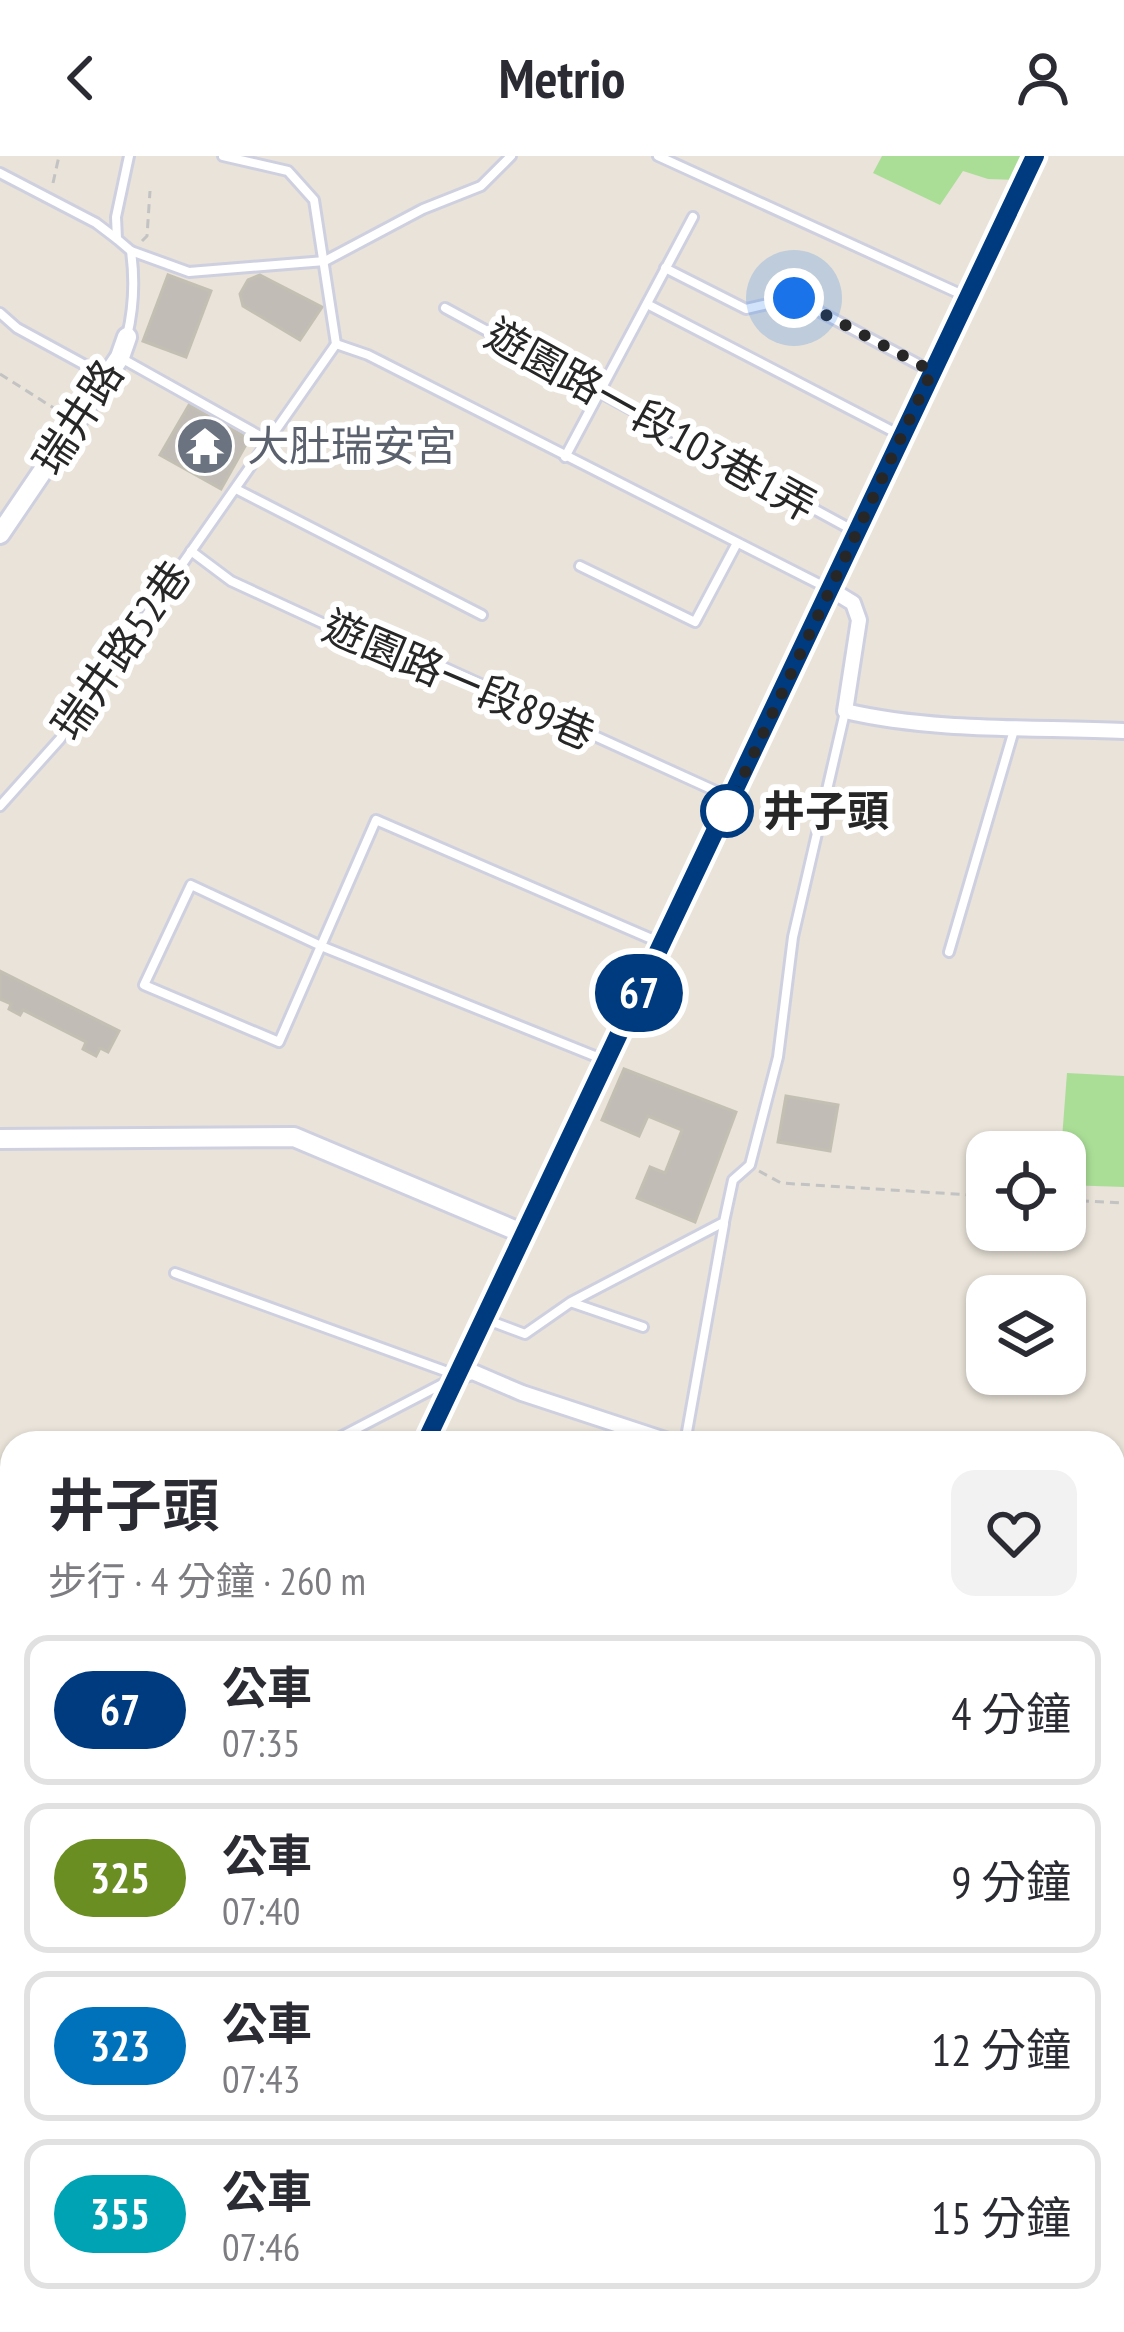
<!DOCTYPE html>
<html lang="zh-TW">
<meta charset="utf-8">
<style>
body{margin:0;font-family:"PT Sans Narrow","Noto Sans TC",sans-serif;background:#f2f2f3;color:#2b2b33;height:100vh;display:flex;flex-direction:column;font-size:45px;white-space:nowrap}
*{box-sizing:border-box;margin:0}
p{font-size:39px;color:#7c7c81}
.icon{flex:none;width:66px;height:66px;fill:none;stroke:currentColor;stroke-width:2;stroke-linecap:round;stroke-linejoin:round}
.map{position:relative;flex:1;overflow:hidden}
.sheet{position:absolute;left:0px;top:1275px;width:1125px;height:903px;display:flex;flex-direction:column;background:#fff;border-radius:36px 36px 0 0;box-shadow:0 3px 9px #0004}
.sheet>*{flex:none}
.badge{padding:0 24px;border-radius:39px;font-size:42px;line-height:78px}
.buttons{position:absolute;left:966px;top:975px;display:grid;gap:24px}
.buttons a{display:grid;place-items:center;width:120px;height:120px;border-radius:24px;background:#fff;box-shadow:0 3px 9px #0004;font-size:60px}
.you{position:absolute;width:60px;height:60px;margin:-30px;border:9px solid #fff;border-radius:50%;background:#1a73e8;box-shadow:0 0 0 18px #1a73e833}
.map>.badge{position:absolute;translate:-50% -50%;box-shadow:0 0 0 6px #fff}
.round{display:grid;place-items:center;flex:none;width:126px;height:126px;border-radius:24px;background:#f2f2f3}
.headline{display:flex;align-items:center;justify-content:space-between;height:204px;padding:0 48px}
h1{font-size:57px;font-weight:700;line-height:90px}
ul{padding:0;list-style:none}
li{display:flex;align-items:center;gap:36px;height:150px;margin:0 24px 18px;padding:0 24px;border:6px solid #e1e1e2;border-radius:24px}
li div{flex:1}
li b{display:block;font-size:45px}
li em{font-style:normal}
li .badge{min-width:132px;font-weight:700;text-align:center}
header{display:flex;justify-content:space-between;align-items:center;height:156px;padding:0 48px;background:#fff;font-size:54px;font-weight:700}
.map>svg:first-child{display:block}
.green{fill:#aade97}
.building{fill:#c1bdb6;stroke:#c4bfb3;stroke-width:3}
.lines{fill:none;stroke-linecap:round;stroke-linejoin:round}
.service-casing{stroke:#ced0e0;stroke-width:14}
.minor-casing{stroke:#ced0e0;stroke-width:20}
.tertiary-casing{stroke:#ced0e0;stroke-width:24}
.path{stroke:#c3c3c3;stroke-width:3;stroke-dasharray:9 6;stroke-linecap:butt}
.service{stroke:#fff;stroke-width:8}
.minor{stroke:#fff;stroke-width:14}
.tertiary{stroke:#fff;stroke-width:18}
.line-casing{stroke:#fff;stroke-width:27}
.line{stroke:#003b80;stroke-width:18}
.walk{stroke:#272727;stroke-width:12;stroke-dasharray:0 21.6}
.stop-dot{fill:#fff;stroke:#003b80;stroke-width:6}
.labels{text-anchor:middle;stroke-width:12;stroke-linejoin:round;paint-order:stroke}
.street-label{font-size:42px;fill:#272727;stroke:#fff}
.worship-label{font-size:42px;fill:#5b616d;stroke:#fff;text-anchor:start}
.stop-label{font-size:42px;font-weight:bold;fill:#272727;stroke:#fff;text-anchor:start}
</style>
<header><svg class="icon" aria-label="back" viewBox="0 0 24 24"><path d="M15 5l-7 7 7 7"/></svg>Metrio<svg class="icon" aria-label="person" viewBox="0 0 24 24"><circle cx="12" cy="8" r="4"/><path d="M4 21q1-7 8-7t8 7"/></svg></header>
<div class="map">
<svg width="1124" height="2176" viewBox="0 0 1124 2176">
<rect width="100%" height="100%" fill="#e9e3d9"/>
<!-- green -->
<g class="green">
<path d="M882,0H1031L1020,24L988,23L963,15L940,49L873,17Z"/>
<path d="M1067,917L1124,920V1031L1065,1029V996H1061Z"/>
</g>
<!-- building -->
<g class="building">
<path d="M168,119L211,135L186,201L143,185Z"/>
<path d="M260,119L322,151L300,184L243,150L240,138L248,124Z"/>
<path d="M189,249L249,283L221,333L160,299Z"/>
<path d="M0,815L119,875L108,896L100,892L96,900L83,893L86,886L23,854L20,859L9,853L11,848L0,843Z"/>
<path d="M624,913L736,956L695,1066L637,1042L650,1011L665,1017L682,974L648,960L639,980L602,964Z"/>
<path d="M786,940L838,949L830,995L778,986Z"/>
</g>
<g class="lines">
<defs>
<g id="service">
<path d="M223,0L288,15L314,44L336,188"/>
<path d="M658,0L967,141"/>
<path d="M0,17L96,67L117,83"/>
<path d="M131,95L189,116L325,105L423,53L481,30L511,0"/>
<path d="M665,112L746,153L794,142L931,215"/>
<path d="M647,148L900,279"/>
<path d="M445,152L856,376"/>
<path d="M0,157L17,172L105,220"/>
<path d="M127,180C134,151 135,124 131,95L117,83L116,61L129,0"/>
<path d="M336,188L368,199L829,433"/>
<path d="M121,202L271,286"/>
<path d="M565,301L693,61"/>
<path d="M236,333L482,459"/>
<path d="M191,395L231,425L409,507L441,510L731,642"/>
<path d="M580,410L695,466L737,387"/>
<path d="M0,650L60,583L336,188"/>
<path d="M949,796L1014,574"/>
<path d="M602,903L321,790L191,729L144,829L279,886L376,664L661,787"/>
<path d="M175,1117L456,1219"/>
<path d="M573,1147L643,1171"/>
<path d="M485,1163L525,1178L571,1146L724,1066L733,1024L750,1009L778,901L793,781L845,556"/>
<path d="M329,1287L450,1224"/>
<path d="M685,1287L724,1068"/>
<path d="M0,1443L12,1439"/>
<path d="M0,1829L12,1832"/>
<path d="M0,1982L12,1981"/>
<path d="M96,2176L99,2166"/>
</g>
<g id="minor">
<path d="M830,433L853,447L859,464L845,555C935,576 1032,571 1124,575"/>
<path d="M457,1220L473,1216L522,1237L674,1287"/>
</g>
<g id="tertiary">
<path d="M0,378L120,201L127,181"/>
<path d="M0,983L294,981L524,1078"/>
<path d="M425,1287L1035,0"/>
<path d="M4,2176L12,2157"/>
</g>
</defs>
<!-- service casing -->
<use href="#service" class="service-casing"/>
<!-- minor casing -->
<use href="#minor" class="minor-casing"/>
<!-- tertiary casing -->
<use href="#tertiary" class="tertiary-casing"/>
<!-- path -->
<g class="path">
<path d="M53,27L59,0"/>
<path d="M142,85L147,80L150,35"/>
<path d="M0,218L60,256"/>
<path d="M759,1015L781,1027L987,1040"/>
<path d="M1065,1044L1124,1047"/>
<path d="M1113,1303H1124"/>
<path d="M1113,1662H1124"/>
<path d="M1113,2087L1124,2091"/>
</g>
<!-- service -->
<use href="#service" class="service"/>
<!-- minor -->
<use href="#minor" class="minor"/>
<!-- tertiary -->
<use href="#tertiary" class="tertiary"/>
</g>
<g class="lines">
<defs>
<path id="line" d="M425,1287L1035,0"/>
</defs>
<!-- line casing -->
<use href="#line" class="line-casing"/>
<!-- line -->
<use href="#line" class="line"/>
<!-- walk -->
<path class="walk" d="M727,655L932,215L794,142"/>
</g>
<!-- icons -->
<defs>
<symbol id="temple-disc" viewBox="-11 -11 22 22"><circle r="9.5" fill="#6b7280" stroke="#fff"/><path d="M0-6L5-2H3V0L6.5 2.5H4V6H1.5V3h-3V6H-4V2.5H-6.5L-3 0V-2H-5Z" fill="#fff"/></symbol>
</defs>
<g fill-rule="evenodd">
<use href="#temple-disc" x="172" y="257" width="66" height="66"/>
</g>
<!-- markers -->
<circle class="stop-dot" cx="727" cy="655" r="24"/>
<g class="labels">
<!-- street labels -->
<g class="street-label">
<text transform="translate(78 261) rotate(-57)" y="15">瑞井路</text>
<text transform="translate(651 264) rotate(29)" y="15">遊園路一段103巷1弄</text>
<text transform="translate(121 494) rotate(-55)" y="15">瑞井路52巷</text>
<text transform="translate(459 524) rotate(23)" y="15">遊園路一段89巷</text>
</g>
<!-- worship labels -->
<g class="worship-label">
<text x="247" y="305">大肚瑞安宮</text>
</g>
<!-- stop labels -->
<g class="stop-label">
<text x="763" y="670">井子頭</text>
</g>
</g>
</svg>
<div class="buttons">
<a><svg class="icon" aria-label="locate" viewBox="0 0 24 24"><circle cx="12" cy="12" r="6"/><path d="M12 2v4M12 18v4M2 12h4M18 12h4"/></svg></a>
<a><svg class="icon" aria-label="layers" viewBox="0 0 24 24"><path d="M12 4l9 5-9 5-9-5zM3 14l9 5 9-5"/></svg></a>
</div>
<div class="you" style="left:794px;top:142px"></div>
<b class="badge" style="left:639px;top:837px;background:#003b80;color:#fff">67</b>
<section class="sheet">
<div class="headline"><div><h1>井子頭</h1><p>步行 · 4 分鐘 · 260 m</p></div><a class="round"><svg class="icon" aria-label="heart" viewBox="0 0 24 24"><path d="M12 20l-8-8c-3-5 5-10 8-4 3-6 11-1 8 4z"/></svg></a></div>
<ul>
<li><span class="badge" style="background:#003b80;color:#fff">67</span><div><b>公車</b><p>07:35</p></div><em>4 分鐘</em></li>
<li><span class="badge" style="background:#6b8e23;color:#fff">325</span><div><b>公車</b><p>07:40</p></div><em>9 分鐘</em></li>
<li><span class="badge" style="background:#0072bc;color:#fff">323</span><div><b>公車</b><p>07:43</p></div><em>12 分鐘</em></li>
<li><span class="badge" style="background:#00a3b4;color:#fff">355</span><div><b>公車</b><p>07:46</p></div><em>15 分鐘</em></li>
</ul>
</section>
</div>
